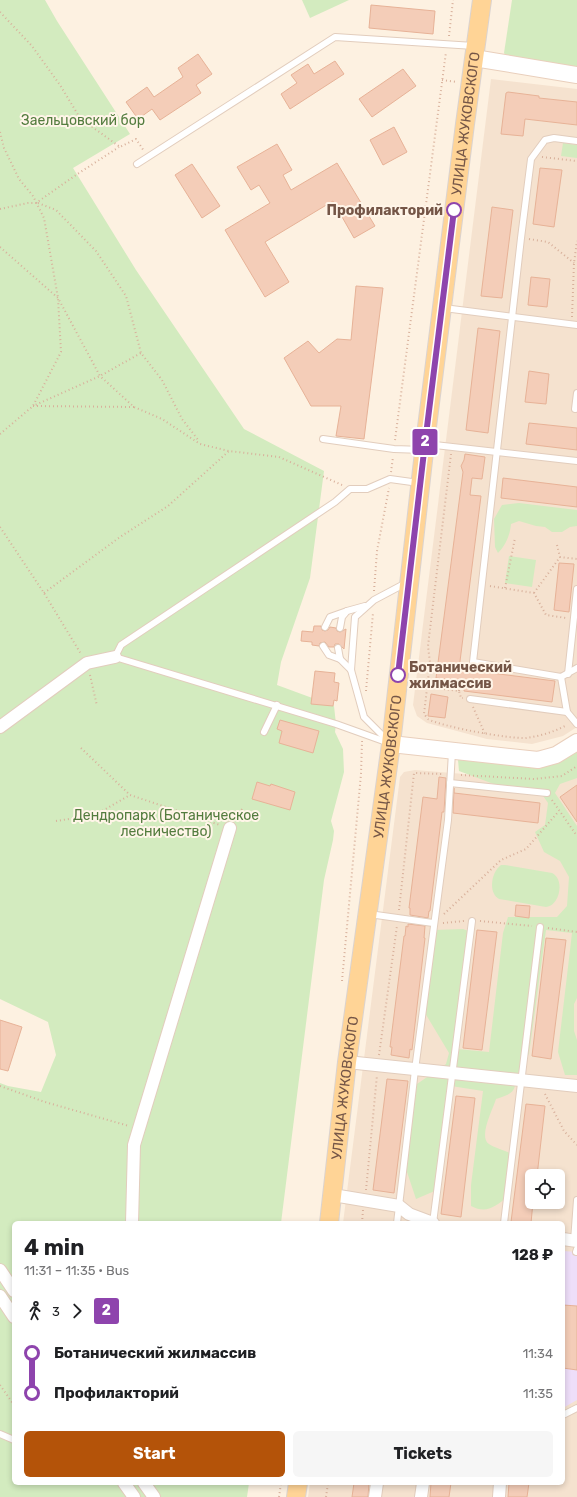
<!DOCTYPE html>
<meta charset="utf-8">
<style>
body{margin:0;font-family:Rubik,sans-serif;background:#f6f6f6;color:#202124;height:100vh;display:flex;flex-direction:column;font-size:15px;white-space:nowrap}
*{box-sizing:border-box;margin:0}
p{font-size:13px;color:#757577}
.icon{flex:none;width:22px;height:22px;fill:none;stroke:currentColor;stroke-width:2;stroke-linecap:round;stroke-linejoin:round}
.map{position:relative;flex:1;overflow:hidden}
.side{position:absolute;left:12px;top:1221px;width:553px;height:264px;display:flex;flex-direction:column;background:#fff;border-radius:6px;box-shadow:0 2px 6px #0003}
.side>*{flex:none}
.badge{padding:0 8px;border-radius:3px;font-size:14px;line-height:26px}
.buttons{position:absolute;left:525px;top:1169px;display:grid;gap:8px}
.buttons a{display:grid;place-items:center;width:40px;height:40px;border-radius:6px;background:#fff;box-shadow:0 2px 6px #0003;font-size:20px}
.map>.badge{position:absolute;translate:-50% -50%;box-shadow:0 0 0 2px #fff}
.legs{display:flex;align-items:center;gap:6px;height:44px;padding:0 12px;font-size:13px}
.legs p{margin-inline-start:auto}
.summary{display:flex;align-items:center;justify-content:space-between;height:68px;padding:0 12px}
h1{font-size:22px;font-weight:700;line-height:30px}
.cta{display:flex;gap:8px;margin-top:auto;padding:8px 12px}
.cta a{flex:1;height:46px;border-radius:6px;background:#b45309;color:#fff;font-size:16px;font-weight:700;line-height:46px;text-align:center}
.cta a+a{background:#f6f6f6;color:#202124}
ul{padding:0 12px;list-style:none}
li{display:flex;align-items:center;gap:14px;height:40px;font-size:15px}
li i{display:grid;place-items:center;width:6px;height:100%;margin:0 5px;background:currentColor}
li i::after{content:'';width:10px;height:10px;margin:-5px;border:3px solid;border-radius:50%;background:#fff}
li p{margin-inline-start:auto}
li:first-child i{background:linear-gradient(#0000 50%,currentColor 0)}
li:last-child i{background:linear-gradient(currentColor 50%,#0000 0)}
.map>svg:first-child{display:block}
.residential{fill:#f5e2cf;fill-rule:evenodd}
.education{fill:#eedef9}
.green{fill:#d3ebbf}
.building{fill:#f4cdb8;stroke:#e7b297}
.lines{fill:none;stroke-linecap:round;stroke-linejoin:round}
.lane-casing{stroke:#e2cdbd;stroke-width:8}
.street-casing{stroke:#e2cdbd;stroke-width:14}
.secondary-casing{stroke:#e9cfbc;stroke-width:18}
.primary-casing{stroke:#dbd3cf;stroke-width:20}
.path{stroke:#d8b09b;stroke-width:2;stroke-dasharray:1 3;stroke-linecap:butt}
.lane{stroke:#fff;stroke-width:6}
.street{stroke:#fff;stroke-width:12}
.secondary{stroke:#fff;stroke-width:16}
.primary{stroke:#ffd496;stroke-width:18}
.line-1-casing{stroke:#fff;stroke-width:9}
.line-1{stroke:#8e44ad;stroke-width:6}
.stop-1-dot{fill:#fff;stroke:#8e44ad;stroke-width:2}
.labels{text-anchor:middle;stroke-width:4;stroke-linejoin:round;paint-order:stroke}
.park-label{font-size:14px;fill:#537c3e;stroke:#fff5e8}
.street-label{font-size:14px;fill:#755647;stroke:#fff5e8}
.stop-label{font-size:14px;font-weight:bold;fill:#755647;stroke:#fff5e8;text-anchor:end}
</style>
<div class="map">
<svg width="577" height="1497" viewBox="0 0 577 1497">
<rect width="100%" height="100%" fill="#fdf1e1"/>
<!-- residential -->
<g class="residential">
<path d="M491,79L577,89V727L563,736L532,744L487,739L427,723L417,716L413,705Z"/>
<path d="M577,759V1497H308L310,1483H563V1223H343L400,777L404,772L415,770L526,779ZM532,1176H558V1202H532Z"/>
</g>
<!-- education -->
<path class="education" d="M563,1251L577,1252V1400L563,1408Z"/>
<!-- green -->
<g class="green">
<path d="M0,0H45L57,21L130,134L73,168L136,270L244,429L324,471L310,578L281,662L277,685L334,706L336,724L335,732L343,749L344,772L331,821L334,831L333,840L324,880L281,1223H14V1483H249L247,1497H0V1083L8,1086L41,1092L56,1055L48,1022L0,999Z"/>
<path d="M302,0H349L310,18Z"/>
<path d="M512,0H577V69L507,58L504,53Z"/>
<path d="M563,143L577,145V158L561,156Z"/>
<path d="M519,503L577,510V526L570,527L562,532H552L545,527L536,526L519,521L511,524C510,535 506,545 498,553L495,547L494,519L502,505Z"/>
<path d="M509,556L536,560L532,587L505,583Z"/>
<path d="M577,747V778L560,784L555,793L577,826V998L574,1004V1031L577,1040V1075H565L558,1052L572,933L546,930L529,1054C526,1059 522,1063 520,1068C512,1087 521,1092 496,1099C493,1109 478,1137 489,1144C495,1148 504,1150 510,1153L507,1197C495,1207 486,1214 471,1206V1185L483,1091L451,1086L437,1190L416,1199L406,1169L417,1084L446,1064L449,1053L425,1013L434,930L463,929L471,932L457,1049L489,1052L503,933L508,917H557L567,906L569,877L560,861L544,852L535,832L545,825L548,803L539,790L499,786L459,771L458,760L540,763Z"/>
<path d="M501,865H505L552,873C565,879 560,906 546,907L499,899C488,893 491,872 501,865Z"/>
</g>
<!-- building -->
<g class="building">
<path d="M371,5L435,11L433,34L369,28Z"/>
<path d="M198,54L212,74L196,85L201,93L160,120L152,109L138,119L126,102L147,87L154,97L183,77L178,68Z"/>
<path d="M335,61L344,74L290,109L281,94L297,83L291,75L308,64L314,74Z"/>
<path d="M403,69L416,86L372,117L359,99Z"/>
<path d="M508,92L539,96V98L577,102V125L525,119L523,136L501,134L506,93Z"/>
<path d="M394,127L407,152L383,165L370,140Z"/>
<path d="M277,144L292,170L283,175L291,190L337,163L375,226L354,238L333,201L265,242L289,282L265,297L225,230L270,203L259,185L251,190L237,167Z"/>
<path d="M192,164L220,206L202,218L175,175Z"/>
<path d="M540,168L562,170L554,227L533,224Z"/>
<path d="M492,207L513,210L502,298L481,296Z"/>
<path d="M531,277L550,279L547,307L528,305Z"/>
<path d="M356,286L383,288L364,439L336,436L341,406H311L284,358L308,341L319,353L337,339L351,340Z"/>
<path d="M478,328L500,331L488,433L466,430Z"/>
<path d="M529,371L549,374L546,404L525,402Z"/>
<path d="M529,423L577,428V450L526,444Z"/>
<path d="M465,454L485,457L482,479L472,478L470,495L481,496L459,669L555,681L552,702L464,691L465,682L436,678L463,472L461,466L464,460Z"/>
<path d="M503,478L577,487V507L501,498Z"/>
<path d="M559,563L574,564L569,612L554,610Z"/>
<path d="M314,626H321L322,630L325,631L328,630L330,627L336,628L337,631L340,632L346,629L344,649L339,644H335L334,647H329L325,642L320,643L319,646L312,645V642L301,641L302,631L313,632Z"/>
<path d="M315,671L335,673L334,682L339,683L337,701L334,700L333,706L311,704Z"/>
<path d="M431,694L448,697L445,718L428,716Z"/>
<path d="M280,720L319,731L313,753L279,743L282,731L277,729Z"/>
<path d="M439,777L446,778L444,812H442L430,911H429L428,918L410,915V908H409L423,797L437,799Z"/>
<path d="M257,782L270,786L271,784L295,792L290,810L252,799Z"/>
<path d="M577,785V822L560,797Z"/>
<path d="M454,788V793L540,803L538,823L453,813Z"/>
<path d="M516,905L530,906L529,918L515,916Z"/>
<path d="M408,924L425,926L424,938H425L412,1050L410,1049L409,1058L391,1055L392,1047H390L404,936H405L406,926L408,927Z"/>
<path d="M477,930L497,932L482,1050L463,1048Z"/>
<path d="M546,938L566,940L551,1059L532,1056Z"/>
<path d="M0,1020L22,1027L8,1071L0,1069Z"/>
<path d="M387,1079L408,1081L394,1193L373,1190Z"/>
<path d="M456,1096L475,1098L461,1217L441,1214Z"/>
<path d="M526,1104L545,1106L537,1176H532V1202H533L531,1223H517L511,1222Z"/>
<path d="M563,1305L577,1306V1370L563,1368Z"/>
<path d="M354,1483H369L368,1497H352Z"/>
<path d="M431,1483H451L449,1497H430Z"/>
<path d="M509,1483H529L527,1497H508Z"/>
</g>
<g class="lines">
<defs>
<g id="lane">
<path d="M577,141L554,138L545,140L531,159L521,238L473,662L561,677L577,668"/>
<path d="M137,164L335,37L474,46"/>
<path d="M444,308L577,325"/>
<path d="M575,409L577,393"/>
<path d="M323,439L394,449L423,450"/>
<path d="M426,444L577,461"/>
<path d="M325,627L330,617L347,611"/>
<path d="M340,628L342,617L347,611L365,606"/>
<path d="M323,646L329,655L340,659"/>
<path d="M338,648L340,659L351,670"/>
<path d="M568,674L577,589"/>
<path d="M561,677L567,712L577,724"/>
<path d="M470,699L567,712"/>
<path d="M264,732L277,705"/>
<path d="M389,742L364,717L351,670L355,617L374,600L406,583"/>
<path d="M389,743L336,724L115,657L121,645L335,502L350,489H367L390,479L419,483"/>
<path d="M450,783L547,793"/>
<path d="M369,914L433,923"/>
<path d="M397,1223L415,1070L448,820L452,752"/>
<path d="M433,1223L472,921"/>
<path d="M504,1223L540,927"/>
<path d="M574,1241L577,1200"/>
<path d="M576,1252L577,1249"/>
<path d="M563,1415L577,1408"/>
<path d="M0,1434L14,1440"/>
</g>
<g id="street">
<path d="M0,727L87,663L115,657"/>
<path d="M347,1062L577,1086"/>
<path d="M333,1195L399,1206L409,1214L433,1223"/>
<path d="M132,1223L134,1145L230,828"/>
<path d="M563,1239L577,1241"/>
<path d="M0,1270L14,1291"/>
<path d="M0,1296L14,1317"/>
<path d="M124,1483L134,1497"/>
<path d="M144,1483L154,1497"/>
<path d="M375,1497L377,1483"/>
<path d="M421,1497L423,1483"/>
<path d="M499,1497L500,1483"/>
</g>
<g id="secondary">
<path d="M474,58L577,75"/>
<path d="M391,744L538,760L556,755L577,742"/>
</g>
<g id="primary">
<path id="s1" d="M329,1223L347,1062L391,744L425,443L465,124L482,0"/>
<path d="M296,1497L298,1483"/>
</g>
</defs>
<!-- lane casing -->
<use href="#lane" class="lane-casing"/>
<!-- street casing -->
<use href="#street" class="street-casing"/>
<!-- secondary casing -->
<use href="#secondary" class="secondary-casing"/>
<!-- primary casing -->
<use href="#primary" class="primary-casing"/>
<!-- path -->
<g class="path">
<path d="M0,12L32,46L60,85L80,118L120,147L136,139L144,151"/>
<path d="M449,36L453,0"/>
<path d="M442,80L457,82"/>
<path d="M0,132L4,148L19,179L33,196L44,218L58,298L61,352L33,406L0,434"/>
<path d="M542,157L577,161"/>
<path d="M38,203L56,210L96,251L126,296L141,353L162,380L182,419L199,441"/>
<path d="M0,209L28,203H36L76,175L119,147"/>
<path d="M529,239L548,242L574,263"/>
<path d="M0,247L58,298L100,376L134,407L162,419L200,444L229,451L279,457L342,485"/>
<path d="M572,317L574,263L577,241"/>
<path d="M134,407L33,406L100,376L141,353"/>
<path d="M395,440L446,52"/>
<path d="M451,454L428,646L430,663L424,714C425,715 428,719 428,719C442,727 510,739 526,738C540,736 554,732 567,725"/>
<path d="M391,472L393,457"/>
<path d="M0,527L44,593L81,654"/>
<path d="M557,545L560,557L577,559"/>
<path d="M490,586L534,593L546,615L566,618"/>
<path d="M505,588L515,538"/>
<path d="M374,591L377,551L389,488"/>
<path d="M44,593L120,537L168,506L229,451"/>
<path d="M534,593L560,557"/>
<path d="M90,675L97,706"/>
<path d="M428,687L459,691L461,698H463"/>
<path d="M366,691L373,613"/>
<path d="M459,691L460,682"/>
<path d="M473,707L485,734"/>
<path d="M81,748L130,795L220,825"/>
<path d="M461,775L534,779L562,776L577,766"/>
<path d="M552,800L577,836"/>
<path d="M235,820L242,809"/>
<path d="M56,821L95,815L130,795"/>
<path d="M399,910L414,773L443,774"/>
<path d="M444,914L501,860L526,849L559,811"/>
<path d="M480,921L532,926"/>
<path d="M443,923L464,921"/>
<path d="M548,928L577,932"/>
<path d="M342,981L361,774L362,741"/>
<path d="M379,1055L397,926"/>
<path d="M0,1086L45,1102L129,1126"/>
<path d="M545,1094L564,1131L577,1145"/>
<path d="M366,1190L377,1075"/>
<path d="M362,1223L363,1210"/>
<path d="M0,1385L14,1405"/>
<path d="M279,1497L281,1483"/>
<path d="M326,1497L328,1483"/>
</g>
<!-- lane -->
<use href="#lane" class="lane"/>
<!-- street -->
<use href="#street" class="street"/>
<!-- secondary -->
<use href="#secondary" class="secondary"/>
<!-- primary -->
<use href="#primary" class="primary"/>
</g>
<g class="lines">
<defs>
<path id="line-1" d="M398,675L425,443L454,210"/>
</defs>
<!-- line-1 casing -->
<use href="#line-1" class="line-1-casing"/>
<!-- line-1 -->
<use href="#line-1" class="line-1"/>
</g>
<!-- markers -->
<g class="stop-1-dot">
<circle cx="454" cy="210" r="7"/>
<circle cx="398" cy="675" r="7"/>
</g>
<g class="labels">
<!-- park labels -->
<g class="park-label">
<text x="83" y="125">Заельцовский бор</text>
<text x="166" y="820">Дендропарк (Ботаническое<tspan x="166" dy="16">лесничество)</tspan></text>
</g>
<!-- street labels -->
<g class="street-label">
<text dy="5" stroke="none"><textPath href="#s1" startOffset="1108">УЛИЦА ЖУКОВСКОГО</textPath></text>
<text dy="5" stroke="none"><textPath href="#s1" startOffset="460">УЛИЦА ЖУКОВСКОГО</textPath></text>
<text dy="5" stroke="none"><textPath href="#s1" startOffset="136">УЛИЦА ЖУКОВСКОГО</textPath></text>
</g>
<!-- stop labels -->
<g class="stop-label">
<text x="443" y="215">Профилакторий</text>
<text x="409" y="672" text-anchor="start">Ботанический<tspan x="409" dy="16">жилмассив</tspan></text>
</g>
</g>
</svg>
<div class="buttons">
<a><svg class="icon" aria-label="locate" viewBox="0 0 24 24"><circle cx="12" cy="12" r="6"/><path d="M12 2v4M12 18v4M2 12h4M18 12h4"/></svg></a>
</div>
<b class="badge" style="left:425px;top:442px;background:#8e44ad;color:#fff">2</b>
<section class="side">
<div class="summary"><div><h1>4 min</h1><p>11:31 – 11:35 · Bus</p></div><b>128 ₽</b></div>
<div class="legs"><svg class="icon" aria-label="walk" viewBox="0 0 24 24"><circle cx="13" cy="4" r="2"/><path d="M13 8l-2 6 4 7M11 14l-3 7M7 12l3-4h3l4 4"/></svg>3<svg class="icon" aria-label="forward" viewBox="0 0 24 24"><path d="M9 5l7 7-7 7"/></svg><b class="badge" style="background:#8e44ad;color:#fff">2</b></div>
<ul>
<li><i style="color:#8e44ad"></i><b>Ботанический жилмассив</b><p>11:34</p></li>
<li><i style="color:#8e44ad"></i><b>Профилакторий</b><p>11:35</p></li>
</ul>
<div class="cta"><a>Start</a><a>Tickets</a></div>
</section>
</div>
